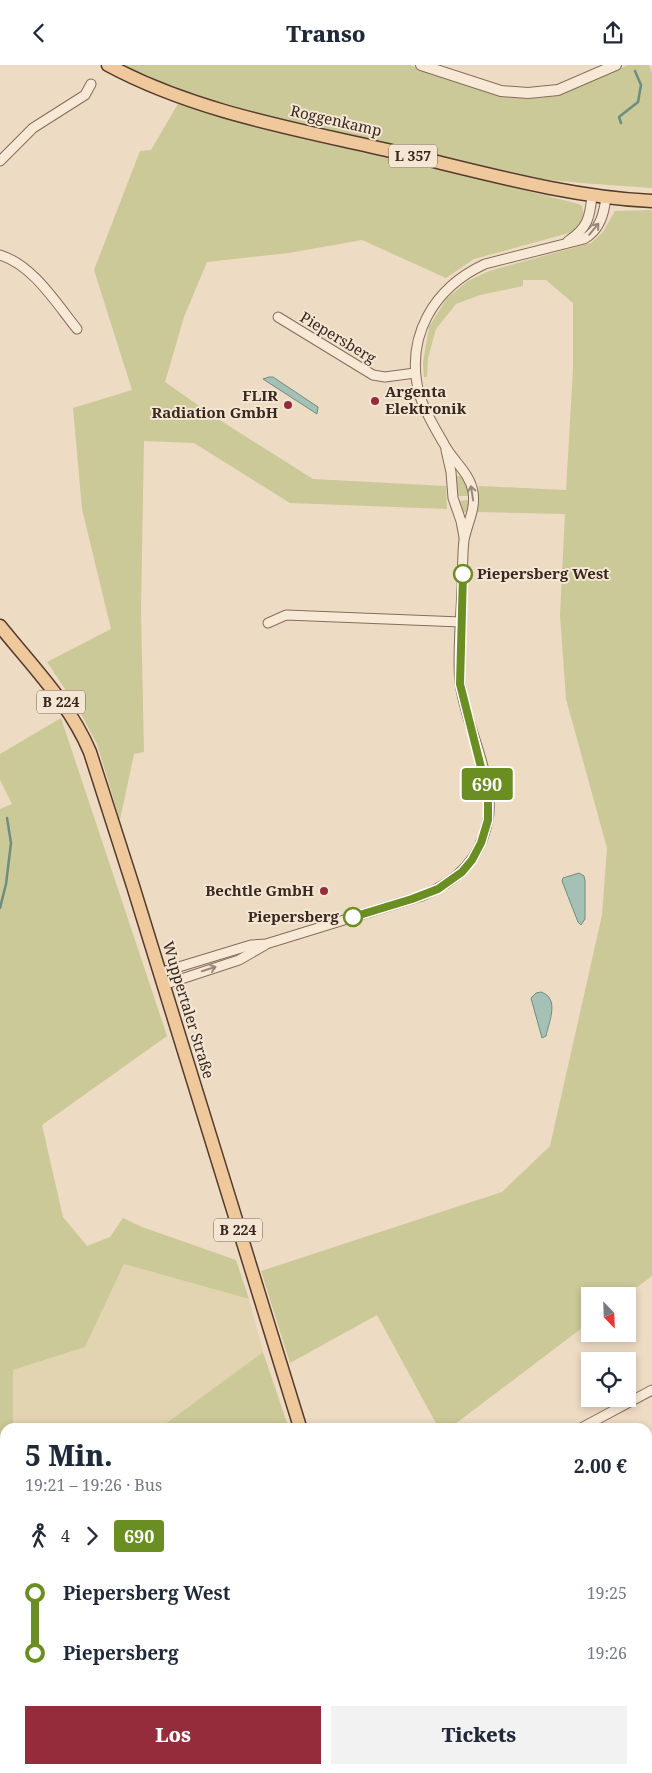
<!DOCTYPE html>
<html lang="de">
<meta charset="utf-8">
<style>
body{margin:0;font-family:"Noto Serif",serif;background:#f2f2f3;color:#1f2937;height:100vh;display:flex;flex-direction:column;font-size:19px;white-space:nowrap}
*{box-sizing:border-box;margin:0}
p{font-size:16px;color:#747a83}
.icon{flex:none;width:28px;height:28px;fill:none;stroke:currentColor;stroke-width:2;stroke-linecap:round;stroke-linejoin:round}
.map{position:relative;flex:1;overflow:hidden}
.side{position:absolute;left:0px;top:1358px;width:652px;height:351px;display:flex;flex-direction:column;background:#fff;border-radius:15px 15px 0 0;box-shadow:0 2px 8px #0003}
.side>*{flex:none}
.badge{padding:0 10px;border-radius:4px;font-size:18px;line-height:32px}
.needle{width:32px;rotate:157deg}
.buttons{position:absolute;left:581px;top:1222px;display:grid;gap:10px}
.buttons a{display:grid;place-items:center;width:55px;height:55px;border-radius:0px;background:#fff;box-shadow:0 2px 8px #0003;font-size:25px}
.map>.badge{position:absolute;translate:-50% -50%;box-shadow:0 0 0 2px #fff}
.legs{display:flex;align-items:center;gap:8px;height:55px;padding:0 25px;font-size:16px}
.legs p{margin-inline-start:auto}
.head{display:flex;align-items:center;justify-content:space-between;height:85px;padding:0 25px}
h1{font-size:28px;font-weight:800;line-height:38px}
.cta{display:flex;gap:10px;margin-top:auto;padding:10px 25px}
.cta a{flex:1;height:58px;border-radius:0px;background:#942c3c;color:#fff;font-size:20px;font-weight:800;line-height:58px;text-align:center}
.cta a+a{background:#f2f2f3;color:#1f2937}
ul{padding:0 25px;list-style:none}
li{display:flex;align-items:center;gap:18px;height:60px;font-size:19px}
li i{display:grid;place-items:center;width:8px;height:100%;margin:0 6px;background:currentColor}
li i::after{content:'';width:12px;height:12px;margin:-6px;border:4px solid;border-radius:50%;background:#fff}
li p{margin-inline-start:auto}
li:first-child i{background:linear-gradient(#0000 50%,currentColor 0)}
li:last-child i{background:linear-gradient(currentColor 50%,#0000 0)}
header{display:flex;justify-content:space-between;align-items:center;height:65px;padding:0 25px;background:#fff;font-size:22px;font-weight:800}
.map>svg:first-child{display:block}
.farmland{fill:#e2d3b1}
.green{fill:#cbc998}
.water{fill:#a5c0b4;stroke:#6c8e81}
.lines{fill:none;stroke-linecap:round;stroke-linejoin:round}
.stream{stroke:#6c8e81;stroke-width:2.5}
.minor-casing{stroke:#876c5b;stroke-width:11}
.tertiary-casing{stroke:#876c5b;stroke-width:12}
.primary-casing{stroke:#553b2f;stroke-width:15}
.minor{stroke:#f8e9d6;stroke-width:9}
.tertiary{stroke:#f8e9d6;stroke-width:10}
.primary{stroke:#efc99c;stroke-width:12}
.oneway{stroke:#98887a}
.line-1-casing{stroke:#fff;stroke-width:11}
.line-1{stroke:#6b8e23;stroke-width:8}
.poi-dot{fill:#942c3c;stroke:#f4e6d3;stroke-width:2}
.stop-1-dot{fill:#fff;stroke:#6b8e23;stroke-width:2.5}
.labels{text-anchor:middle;stroke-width:4;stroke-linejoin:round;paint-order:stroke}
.shield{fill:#f4e6d3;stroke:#706054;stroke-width:1}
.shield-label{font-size:14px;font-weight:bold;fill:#37271e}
.street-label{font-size:15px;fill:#37271e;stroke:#f4e6d3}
.poi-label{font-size:15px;font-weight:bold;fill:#37271e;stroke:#f4e6d3;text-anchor:end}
.stop-label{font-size:15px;font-weight:bold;fill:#37271e;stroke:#f4e6d3;text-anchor:start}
</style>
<header><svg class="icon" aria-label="back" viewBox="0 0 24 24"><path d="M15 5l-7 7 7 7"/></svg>Transo<svg class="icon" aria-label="share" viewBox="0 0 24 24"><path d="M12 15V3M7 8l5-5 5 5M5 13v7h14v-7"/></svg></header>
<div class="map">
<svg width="652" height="1708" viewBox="0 0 652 1708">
<rect width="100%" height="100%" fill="#eddbc3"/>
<!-- farmland -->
<path class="farmland" d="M124,1199L249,1234L263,1287L161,1362H13V1305L85,1282Z"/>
<!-- green -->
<g class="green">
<path d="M125,0H409L494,28L518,33H540L570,25L628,0H649L652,7V123L582,118L518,112L206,36L179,26Z"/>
<path d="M179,37L579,139L582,141L584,150L578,163L569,168L474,194L446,213L362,175L289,188L207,197L184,252L165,317L215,352L313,414L446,421L447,444L290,438L194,378L144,376L141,545L144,687L134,689L120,755L97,679L79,645L47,597L111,564L82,444L73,343L132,325L94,205L140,86L151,85Z"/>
<path d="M652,145V1211L625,1231H590V1257L451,1362H438L377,1250L290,1298L261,1206L502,1127L550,1081L602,850L607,783L566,634L560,550L565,449L477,447L479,421L566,425L573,305V238L546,215H523V221L480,230L456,239L436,264L428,293L427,312H424L423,298L429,262L447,233L468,216L489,206L591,178L603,167L615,146Z"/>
<path d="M456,411H463L465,412L470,431H455V414Z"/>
<path d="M470,435L469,444L466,447L462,448L456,436Z"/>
<path d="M61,653L167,971L42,1060L63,1152L87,1181L110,1172L123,1153L142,1162L236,1195L249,1234L124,1199L85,1282L13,1305V1362H5V1515L0,1543V744L12,739L0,715V689Z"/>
<path d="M263,1287L287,1358L281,1362H161Z"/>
<path d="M5,1523V1617L0,1620V1557Z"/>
<path d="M652,1653V1698L648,1703V1657Z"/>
<path d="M367,1704H389L392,1708H351Z"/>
<path d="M602,1704H647L642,1708H598Z"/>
</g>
<!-- water -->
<g class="water">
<path d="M269,312H273L318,342L317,349L263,314Z"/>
<path d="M579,808L584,811L585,816V854L581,860L578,857L562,816L563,813Z"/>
<path d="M541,927C560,933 549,957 546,971L542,973L531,933L536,928Z"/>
</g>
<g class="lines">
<!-- stream -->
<g class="stream">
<path d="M621,58L619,52L638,37L641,20L635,6"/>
<path d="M0,843L6,819L11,778L7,753"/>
</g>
<defs>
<g id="minor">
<path d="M0,96L33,63L85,30L91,19"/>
<path d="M568,176C588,163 590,152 592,130"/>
<path d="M0,190C33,200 56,238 77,264"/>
<path d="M278,252L373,310L385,312L415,308"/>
<path d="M446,385L451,407L453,433L461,456L464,472"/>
<path d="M268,558L286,550L461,557"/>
<path d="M159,908L251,880L266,879L422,831C458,816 480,794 488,755C496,715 465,659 460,618C457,590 461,553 462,524C463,508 462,491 464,475C467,459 476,444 473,427C470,408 453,396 444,379C435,363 424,346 419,328C405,272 433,223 485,199L584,174C600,165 604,149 606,132"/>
<path d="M163,920L239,895L265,880"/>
<path d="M583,1362L652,1325"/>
<path d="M648,1445L652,1443"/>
<path d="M648,1567L652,1565"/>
<path d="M648,1589L652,1593"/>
<path d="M0,1698L5,1695"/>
<path d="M611,1704L615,1708"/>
<path d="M210,1708L220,1704"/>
<path d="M338,1708L339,1704"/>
</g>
<path id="tertiary" d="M421,0L501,26L528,28L558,25L616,0"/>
<g id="primary">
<path d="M108,0C199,49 303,65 404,89C485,108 568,132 652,136"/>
<path d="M0,561C32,601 70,639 90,687L133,821L300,1362"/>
<path d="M401,1704L402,1708"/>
</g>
</defs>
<!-- minor casing -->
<use href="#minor" class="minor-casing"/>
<!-- tertiary casing -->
<use href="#tertiary" class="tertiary-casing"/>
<!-- primary casing -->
<use href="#primary" class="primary-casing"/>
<!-- minor -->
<use href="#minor" class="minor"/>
<!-- tertiary -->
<use href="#tertiary" class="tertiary"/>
<!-- primary -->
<use href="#primary" class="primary"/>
</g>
<!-- one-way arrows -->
<defs><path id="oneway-shaft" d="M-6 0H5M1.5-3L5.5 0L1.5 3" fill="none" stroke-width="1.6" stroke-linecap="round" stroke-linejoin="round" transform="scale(1.25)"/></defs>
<g class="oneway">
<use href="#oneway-shaft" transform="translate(594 164) rotate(-50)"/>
<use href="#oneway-shaft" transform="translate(472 428) rotate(-99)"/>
<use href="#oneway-shaft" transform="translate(209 904) rotate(-18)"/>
</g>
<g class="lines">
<defs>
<path id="line-1" d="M353,852L412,834L438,824L462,807L472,795L481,778L488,755V730L460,619L463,509"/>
</defs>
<!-- line-1 casing -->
<use href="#line-1" class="line-1-casing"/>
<!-- line-1 -->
<use href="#line-1" class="line-1"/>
</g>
<!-- markers -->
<g class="poi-dot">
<circle cx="375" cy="336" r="5"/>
<circle cx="288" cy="340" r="5"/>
<circle cx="324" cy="826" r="5"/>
</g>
<g class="stop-1-dot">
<circle cx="463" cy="509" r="9"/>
<circle cx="353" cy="852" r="9"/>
</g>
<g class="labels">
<!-- shield labels -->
<g class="shield">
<rect x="389" y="79.5" width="48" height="23" rx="4"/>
<rect x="37" y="625.5" width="48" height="23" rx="4"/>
<rect x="214" y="1153.5" width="48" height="23" rx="4"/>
</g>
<g class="shield-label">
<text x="413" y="96">L 357</text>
<text x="61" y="642">B 224</text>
<text x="238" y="1170">B 224</text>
</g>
<!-- street labels -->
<g class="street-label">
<text transform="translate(336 56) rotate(13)" y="5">Roggenkamp</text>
<text transform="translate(338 273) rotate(31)" y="5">Piepersberg</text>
<text transform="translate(188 945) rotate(73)" y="5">Wuppertaler Straße</text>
</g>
<!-- poi labels -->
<g class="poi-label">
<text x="385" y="332" text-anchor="start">Argenta<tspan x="385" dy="17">Elektronik</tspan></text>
<text x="278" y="336">FLIR<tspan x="278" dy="17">Radiation GmbH</tspan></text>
<text x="314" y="831">Bechtle GmbH</text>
</g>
<!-- stop labels -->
<g class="stop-label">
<text x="477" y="514">Piepersberg West</text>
<text x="339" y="857" text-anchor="end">Piepersberg</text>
</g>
</g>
</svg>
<div class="buttons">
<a><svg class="needle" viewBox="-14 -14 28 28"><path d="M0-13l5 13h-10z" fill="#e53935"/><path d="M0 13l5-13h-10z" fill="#747a83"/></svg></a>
<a><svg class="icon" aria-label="locate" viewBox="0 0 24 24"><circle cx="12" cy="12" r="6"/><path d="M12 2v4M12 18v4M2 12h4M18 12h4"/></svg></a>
</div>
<b class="badge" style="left:487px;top:719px;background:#6b8e23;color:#fff">690</b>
<section class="side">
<div class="head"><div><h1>5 Min.</h1><p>19:21 – 19:26 · Bus</p></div><b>2.00 €</b></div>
<div class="legs"><svg class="icon" aria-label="walk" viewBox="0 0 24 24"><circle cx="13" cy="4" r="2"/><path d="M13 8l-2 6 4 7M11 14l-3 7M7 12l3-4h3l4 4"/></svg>4<svg class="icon" aria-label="forward" viewBox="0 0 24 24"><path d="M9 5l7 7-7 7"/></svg><b class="badge" style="background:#6b8e23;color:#fff">690</b></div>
<ul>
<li><i style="color:#6b8e23"></i><b>Piepersberg West</b><p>19:25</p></li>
<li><i style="color:#6b8e23"></i><b>Piepersberg</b><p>19:26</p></li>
</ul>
<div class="cta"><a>Los</a><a>Tickets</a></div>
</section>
</div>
